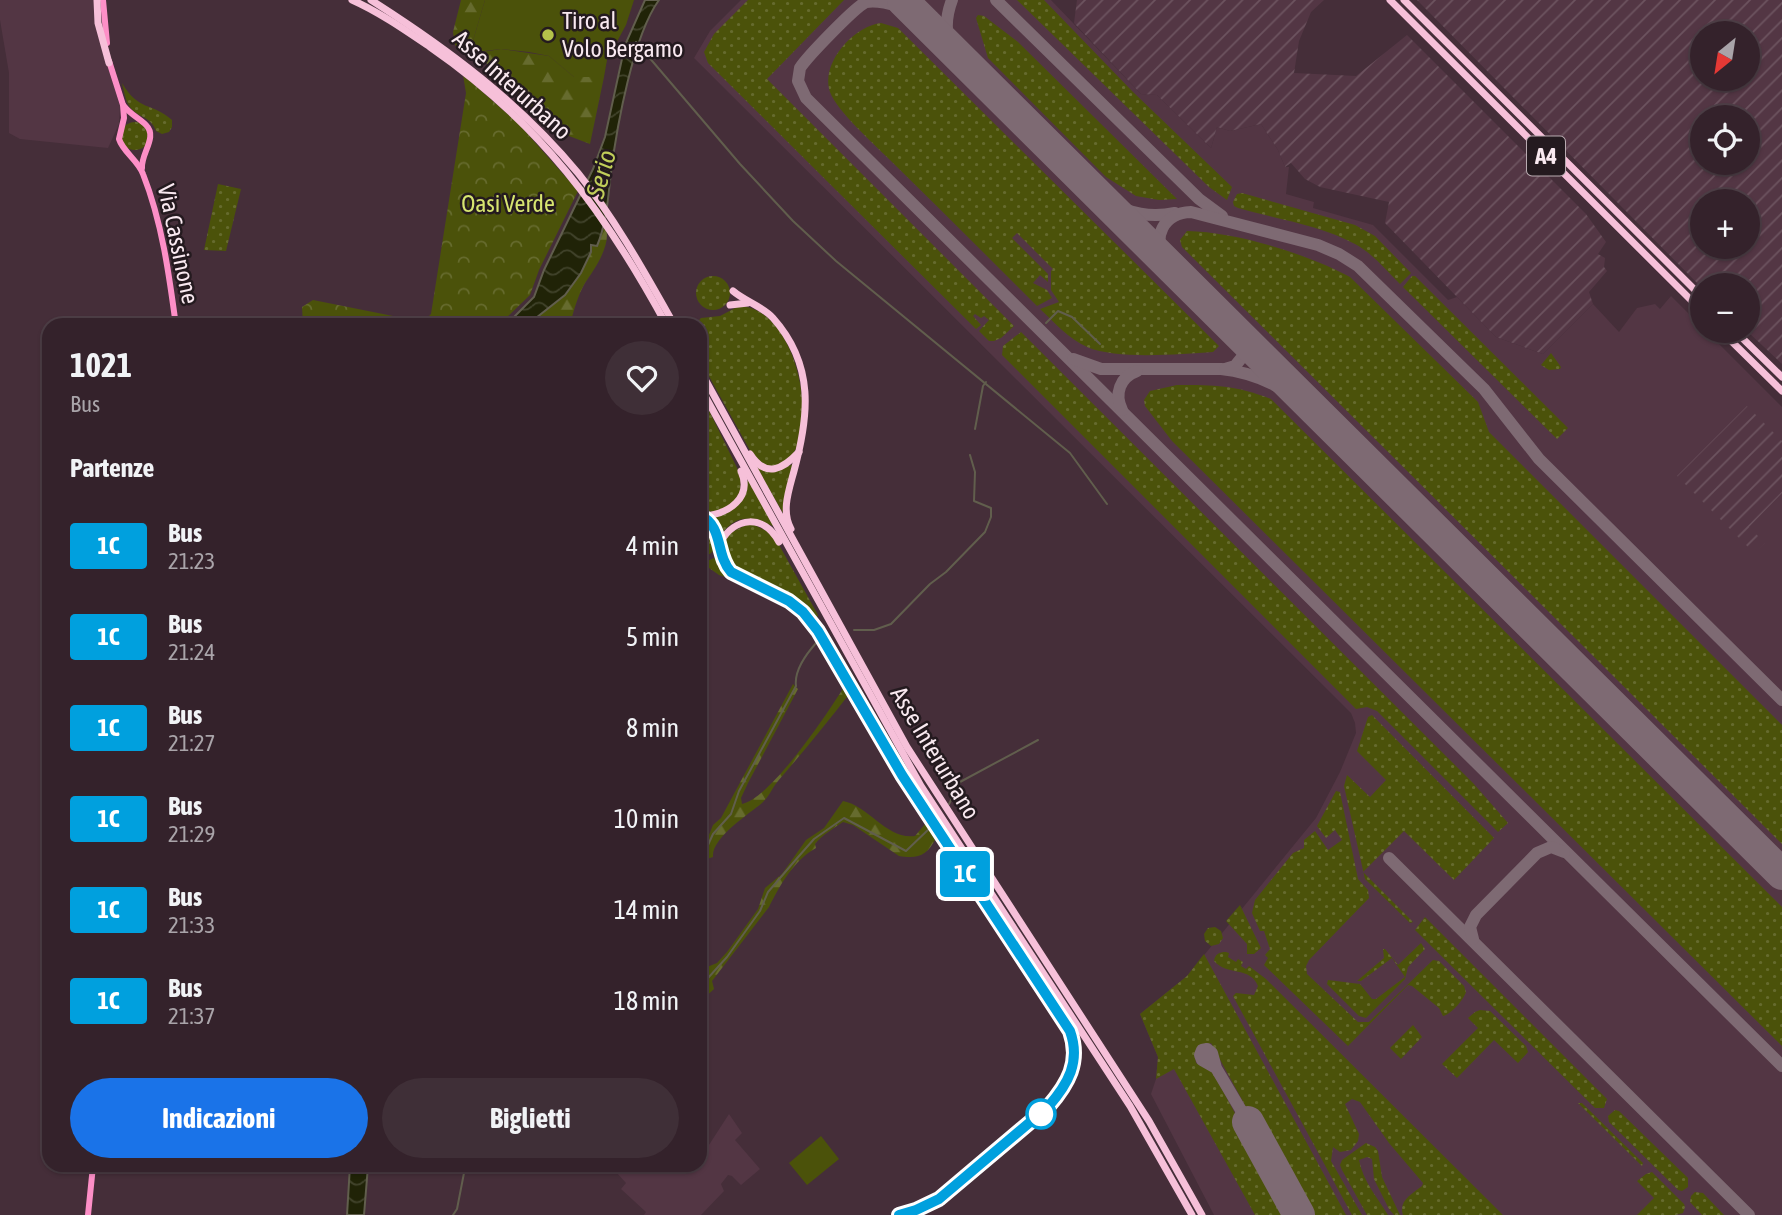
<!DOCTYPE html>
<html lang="it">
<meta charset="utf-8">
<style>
body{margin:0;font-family:"Asap Condensed",sans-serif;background:#3f2f37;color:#f1f3f6;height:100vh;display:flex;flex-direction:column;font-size:26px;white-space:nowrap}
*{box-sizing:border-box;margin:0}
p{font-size:23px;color:#a9a4a9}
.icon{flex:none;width:38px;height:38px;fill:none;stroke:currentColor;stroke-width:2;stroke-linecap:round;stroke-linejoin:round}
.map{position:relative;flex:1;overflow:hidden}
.drawer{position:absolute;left:42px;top:318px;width:665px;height:854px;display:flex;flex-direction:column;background:#34222b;border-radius:21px;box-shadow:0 2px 5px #0004,0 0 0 2px #4e3f47}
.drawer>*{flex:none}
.badge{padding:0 14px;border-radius:5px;font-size:24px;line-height:46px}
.needle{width:46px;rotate:210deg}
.tools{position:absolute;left:1690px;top:21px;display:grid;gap:14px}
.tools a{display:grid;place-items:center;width:70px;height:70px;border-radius:50%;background:#34222b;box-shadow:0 2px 5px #0004,0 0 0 2px #4e3f47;font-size:35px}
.map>.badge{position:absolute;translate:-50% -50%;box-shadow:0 0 0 4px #fff}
h2{padding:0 28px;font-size:26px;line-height:63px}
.round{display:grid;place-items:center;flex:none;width:74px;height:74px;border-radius:37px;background:#3f2f37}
.summary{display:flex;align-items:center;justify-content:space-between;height:119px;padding:0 28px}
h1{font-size:33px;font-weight:700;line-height:52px}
.cta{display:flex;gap:14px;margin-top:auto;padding:14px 28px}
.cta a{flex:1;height:80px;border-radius:42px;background:#1a73e8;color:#fff;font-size:28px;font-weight:700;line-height:80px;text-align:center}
.cta a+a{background:#3f2f37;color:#f1f3f6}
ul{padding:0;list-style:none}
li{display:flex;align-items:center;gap:21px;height:91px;padding:0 28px}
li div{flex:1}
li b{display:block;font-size:26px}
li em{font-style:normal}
li .badge{min-width:77px;font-weight:700;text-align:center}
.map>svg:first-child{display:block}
.built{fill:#533644}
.industrial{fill:url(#industrial-furrows);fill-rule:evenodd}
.grass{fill:url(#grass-dots)}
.forest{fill:url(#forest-firs)}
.park{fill:url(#park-crowns)}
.pitch{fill:#4b520a}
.water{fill:url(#water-waves);stroke:#615e4d;stroke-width:2}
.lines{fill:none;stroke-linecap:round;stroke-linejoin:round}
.stream{stroke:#615e4d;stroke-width:2}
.taxiway{stroke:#7e6a73;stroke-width:12}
.runway{stroke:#7e6a73;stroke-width:32}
.major{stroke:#fd8fc7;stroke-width:6}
.highway{stroke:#f6c0d9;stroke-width:7}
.line-casing{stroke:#fff;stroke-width:16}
.line{stroke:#00a0de;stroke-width:10}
.poi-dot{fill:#b4c24a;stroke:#241a1f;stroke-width:2.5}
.stop-dot{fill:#fff;stroke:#00a0de;stroke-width:3.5}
.labels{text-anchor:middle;stroke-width:5;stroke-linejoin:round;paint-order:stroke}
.shield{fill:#241a1f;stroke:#b9abb1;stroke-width:2}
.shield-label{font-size:23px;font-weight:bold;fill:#f9e9f0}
.poi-label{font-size:24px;fill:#f9e9f0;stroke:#241a1f;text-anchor:start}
.street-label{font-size:24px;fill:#f9e9f0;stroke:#241a1f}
.park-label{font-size:24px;fill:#d7e570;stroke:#241a1f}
.water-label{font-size:26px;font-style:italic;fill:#c0ce59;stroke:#241a1f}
</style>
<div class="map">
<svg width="1782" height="1215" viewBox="0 0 1782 1215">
<defs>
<pattern id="industrial-furrows" width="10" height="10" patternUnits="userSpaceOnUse" patternTransform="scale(1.75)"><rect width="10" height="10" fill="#533644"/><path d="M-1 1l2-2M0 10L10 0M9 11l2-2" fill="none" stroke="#6c535f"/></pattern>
<pattern id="grass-dots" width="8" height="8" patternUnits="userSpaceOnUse" patternTransform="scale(1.75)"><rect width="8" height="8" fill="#4b520a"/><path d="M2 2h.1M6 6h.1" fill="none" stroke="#666b2e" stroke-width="1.8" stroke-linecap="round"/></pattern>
<pattern id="forest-firs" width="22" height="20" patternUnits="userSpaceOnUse" patternTransform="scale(1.75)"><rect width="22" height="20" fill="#4b520a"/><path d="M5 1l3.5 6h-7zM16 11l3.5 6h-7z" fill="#666b2e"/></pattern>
<pattern id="park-crowns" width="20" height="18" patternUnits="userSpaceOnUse" patternTransform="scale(1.75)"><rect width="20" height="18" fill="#4b520a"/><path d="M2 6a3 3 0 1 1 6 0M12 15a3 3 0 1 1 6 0" fill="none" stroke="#666b2e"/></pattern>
<pattern id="water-waves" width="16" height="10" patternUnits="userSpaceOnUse" patternTransform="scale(1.75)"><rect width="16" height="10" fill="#202307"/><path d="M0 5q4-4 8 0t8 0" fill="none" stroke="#41432b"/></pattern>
</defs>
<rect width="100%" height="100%" fill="#452e39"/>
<!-- built -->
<g class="built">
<path d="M0,0H94L97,32L120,106L119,124L108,148L20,139L9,133V73L0,20Z"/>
<path d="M741,0H1051L1141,94L1157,95L1211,148L1217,127L1230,131L1261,124L1278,150L1285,167H1289L1286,194L1314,202L1313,208L1373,225L1448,300L1457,297L1496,337L1543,354L1593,304L1619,332L1637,308L1655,304L1660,309L1671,296L1703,328V331H1706L1782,407V1215H1214L1151,1094L1156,1079L1158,1057L1140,1014L1187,976L1316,818L1340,772L1356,733L1355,723L1351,713L694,58L710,31Z"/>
<path d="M729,1114L742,1133L735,1140L760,1169L741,1185L732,1176L728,1175L721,1184L724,1191L701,1215H644L646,1212L621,1189L626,1183L617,1173L623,1166H700V1144L707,1148Z"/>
</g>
<!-- industrial -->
<g class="industrial">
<path d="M1077,0H1324L1311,12L1299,41L1294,73L1356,76L1407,35L1586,214L1606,242L1598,254L1605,258L1604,267L1607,271L1589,292L1593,304L1543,354L1496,337L1385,223L1389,202L1320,187L1305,179L1291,163L1285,167L1278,150L1261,124L1230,131L1217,127L1211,148L1157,95L1141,94L1074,23Z"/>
<path d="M1417,0H1782V364L1747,331L1748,285H1703V289ZM1703,33H1748V79H1703ZM1703,117H1748V163H1703ZM1748,201V247H1703V201Z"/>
<path d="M1747,406L1782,441V493L1749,527L1765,543L1754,553L1677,476Z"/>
</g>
<!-- grass -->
<g class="grass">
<path d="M748,0H844L767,79L1014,326L1001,338L994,341H989L979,331L989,320L984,316L981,318L975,314L973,316L981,325L976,329L708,63L704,52L714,34Z"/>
<path d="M1017,0H1044L1133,92L1232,187L1227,200L1209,187Z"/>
<path d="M978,15L984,16L1018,42L1177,199L1159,200L1136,196L1106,177L988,58L976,18Z"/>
<path d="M881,23L898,28L1219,346L1213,352C1179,354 1118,360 1087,347C1069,339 1054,322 1040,309L1059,302L1051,290V271L1053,269L1017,233L1012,238L1048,274V282L1040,275L1033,283L1047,290L1052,298L1037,306C988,257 939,208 890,160C874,144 837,111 830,92C820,63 854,26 881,23Z"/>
<path d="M122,83C139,112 152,102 172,120V127L169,132L162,134L156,131C151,116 138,118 130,107C125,100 124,91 122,83Z"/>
<circle cx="135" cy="136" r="14"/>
<path d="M218,184L241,189L226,251L204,250Z"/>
<path d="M1242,193L1355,225L1375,236L1411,273L1400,284C1386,270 1372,253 1355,244C1320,225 1276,219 1238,208L1234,206L1233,202L1237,194Z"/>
<path d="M1187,231C1237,232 1307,254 1350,277L1478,402L1489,432L1782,725V844L1182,247L1180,240Z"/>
<circle cx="713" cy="293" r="17"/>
<path d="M1412,276H1415L1568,428L1557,439L1403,287Z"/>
<path d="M739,306C803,308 823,451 780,464C775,466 770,468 765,465C760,462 756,457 752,454L700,360V326H694L701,318L720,316Z"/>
<path d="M1021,332L1473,783L1508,823L1498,832L1377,711L1367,707L1356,709L1002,355L1003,346Z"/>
<path d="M1551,353L1561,367L1560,369L1549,370L1541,365Z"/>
<path d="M1177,385C1215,385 1235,385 1271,399L1782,907V1046L1172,441L1145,406L1144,400L1150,391Z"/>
<path d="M700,392L741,476L740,492L731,506L713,512L700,509Z"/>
<path d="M795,463L783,513L756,466L778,471Z"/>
<path d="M746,481H749L774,526C750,520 742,510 721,534L711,517L733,509Z"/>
<path d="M700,517C711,524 719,537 714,550L710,554L700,555Z"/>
<path d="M750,523L773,534L818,615L816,620C804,609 792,597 778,590C753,577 711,572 728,534Z"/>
<path d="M719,556L726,570L738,578L737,581L719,575L702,563Z"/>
<path d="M1372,715L1494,838L1454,880L1404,831L1363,872L1413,922L1410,923L1365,879L1344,786L1347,775L1370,797L1386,780L1357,751L1368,717Z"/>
<path d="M1336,791L1340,792L1358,879L1368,890L1369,898L1309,960L1306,966L1307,974L1358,1022H1369L1433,960L1439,961L1464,986L1466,992C1463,1001 1450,1015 1443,1016L1439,1008L1412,986L1408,985L1348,1046L1264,965L1268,958L1265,955L1270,949L1264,931H1260L1252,913L1255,900L1293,853L1304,848V840L1315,831L1328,850L1342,840L1335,830L1326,838L1317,826Z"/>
<path d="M1240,905L1261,948L1254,954H1247V944L1226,921Z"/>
<path d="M1425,917L1607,1099L1604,1108H1595L1415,930Z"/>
<path d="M1215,927L1221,931L1223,938L1219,944L1211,946L1205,941L1204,934L1208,928Z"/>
<path d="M1421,943L1425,949L1408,967L1405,979L1366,1018L1359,1016L1327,984L1328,980L1360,984L1372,999H1376L1405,977L1392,958L1361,981H1357L1384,958L1383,949H1385L1398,965Z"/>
<path d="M1226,952L1229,953L1228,957L1236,962L1238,959L1243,962L1241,966L1246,969L1249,966L1266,979L1503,1215H1403C1398,1201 1412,1194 1422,1186L1423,1183L1389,1143L1360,1102L1352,1099L1345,1104L1359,1134L1358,1141L1351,1150L1340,1152L1333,1147L1331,1161L1362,1215H1352L1233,996L1236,993L1254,995L1258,986C1250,966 1227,976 1214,961C1215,954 1219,952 1226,952Z"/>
<path d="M1204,954L1346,1215H1305L1211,1043L1201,1048L1195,1055L1196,1063L1211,1069L1290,1215H1255L1174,1069L1156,1079L1158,1057L1140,1014L1187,976Z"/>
<path d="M1480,1010L1490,1011L1526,1046L1528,1052L1518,1063L1494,1040L1457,1078L1442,1064L1478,1028L1468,1018L1475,1012Z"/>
<path d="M1413,1025L1422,1037L1401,1059L1390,1048Z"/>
<path d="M1578,1103H1582L1643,1163L1642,1166Z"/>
<path d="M1615,1110L1619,1111L1688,1178V1187L1682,1191L1678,1190L1609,1122L1608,1116Z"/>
<path d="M1366,1143L1375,1147L1378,1151L1382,1177L1400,1215H1394L1389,1209L1374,1179L1372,1159L1367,1157L1359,1160C1363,1181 1377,1197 1388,1215H1367L1342,1170L1340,1165L1342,1160Z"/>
<path d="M1652,1172L1684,1204L1685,1207L1683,1213L1676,1215H1637L1654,1198L1637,1181L1646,1174Z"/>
<path d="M1695,1192L1703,1193L1724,1215H1702L1690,1202L1691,1196Z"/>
</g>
<!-- forest -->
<g class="forest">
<path d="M461,0H485L472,44L461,51L455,45L453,32Z"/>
<path d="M501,49L549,56L574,77H604L590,144L556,131L476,53Z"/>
<path d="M605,227C613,243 594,270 585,283C578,295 573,312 570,325L527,326L565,295L581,273L591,244Z"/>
<path d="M793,684L798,689L748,783L741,798L742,804C772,797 827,714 844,687L850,693C827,723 803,752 778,781C772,788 769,797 762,803C749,814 711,838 713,857L707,859L700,884V857L713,825L721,818Z"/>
<path d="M843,801C869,806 887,840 915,836L926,823L936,838C927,856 918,859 899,856L853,825L843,822C834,828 821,836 815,844L816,848C794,860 780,885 769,907L712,981L714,989L700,1002V979L707,967L717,963L727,952L758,909L765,888L782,874L806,840L824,828Z"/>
</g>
<!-- park -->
<path class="park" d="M463,75L517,122L578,191L539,270L530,295L499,325H303L302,307L313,300L423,322L431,314L466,93Z"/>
<!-- pitch -->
<g class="pitch">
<path d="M485,0H634L626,25L607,60L604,77H574L549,56L529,52L501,49L476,52L472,44Z"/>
<path d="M821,1136L839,1159L807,1185L789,1163Z"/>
</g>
<!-- water -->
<g class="water">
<path d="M645,0H659C633,36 617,126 611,172C608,197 607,222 597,246L591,245V252L581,273L565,295L527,325L505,326L534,297L544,270L593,169L605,137L625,45Z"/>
<path d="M350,1166H368L364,1215H347Z"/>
</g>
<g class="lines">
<!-- stream -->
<g class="stream">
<path d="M636,42L740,164L793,221L836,261L1070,453L1107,504"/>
<path d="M1046,323L1058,311L1072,317L1100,344"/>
<path d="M975,429L983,386L986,382"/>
<path d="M854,630H874L891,624L930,584L946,572L985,532L991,517V508L974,501L975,472L970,455"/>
<path d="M949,804L960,782L1038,740"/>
<path d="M700,878L708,845L713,834L731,814L739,791L796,686C794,671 807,653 817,642"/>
<path d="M700,981L708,978L727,957L760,911L768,892L799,856L814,839L844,818L906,851L931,827"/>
<path d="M464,1172L465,1166"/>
<path d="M453,1215L457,1209L464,1173L474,1166"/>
</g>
<!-- taxiway -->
<g class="taxiway">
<path d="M952,0C946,16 944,34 953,50"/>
<path d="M996,0L1199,199L1222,216"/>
<path d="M894,3L911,12L942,43"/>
<path d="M898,6C888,3 877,0 866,2C855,7 807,57 800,68L798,81L806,98L1782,1066"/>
<path d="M1098,194C1121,212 1146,219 1175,213"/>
<path d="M1165,261C1152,237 1163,213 1191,212L1318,245L1339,254L1358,266L1484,389L1539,459L1782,700"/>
<path d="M1073,359L1101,369H1221C1259,373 1285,389 1316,411"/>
<path d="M1225,369L1235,366L1243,356L1240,336"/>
<path d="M1122,410C1114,394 1120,377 1137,371"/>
<path d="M1389,858L1749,1215"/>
<path d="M1473,939L1470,927L1476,915L1537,853L1551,847L1564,852"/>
<path d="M1216,1068L1202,1060L1200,1055L1202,1050L1207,1049L1212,1053L1216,1068L1248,1122"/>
</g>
<!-- runway -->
<g class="runway">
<path d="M903,1L1782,874"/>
<path d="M1248,1122L1299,1215"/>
</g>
<!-- major -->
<g class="major">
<path d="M103,0L107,43"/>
<path d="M109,61L123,105L124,118L119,139C123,152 138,160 143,174C162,222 169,274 176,326"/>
<path d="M124,106C131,115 139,118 146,125C158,137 141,153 142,168"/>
<path d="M88,1215L93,1166"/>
</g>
<!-- highway -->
<g class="highway">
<path d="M97,0L98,23L109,63"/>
<path d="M352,0C379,12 405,30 430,47C540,123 604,210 667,326"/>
<path d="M371,0C448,49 519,102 578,173C616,220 645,273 675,326"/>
<path d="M1390,0L1703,312"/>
<path d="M1404,0L1703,298"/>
<path d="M733,291C746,302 762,306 773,318C815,365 809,416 794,471C789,490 781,511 791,529"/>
<path d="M730,305L748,303"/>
<path d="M1721,331L1782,391"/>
<path d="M1735,331L1782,377"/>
<path d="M700,370L907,747L1149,1121L1202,1215"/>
<path d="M700,387L921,786L1130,1106L1192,1215"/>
<path d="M750,454C766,479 783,469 799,452"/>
<path d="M704,516C728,514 753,498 741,471"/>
<path d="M720,543C735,516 764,514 779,542"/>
</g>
</g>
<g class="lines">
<defs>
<path id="line" d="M700,515C724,527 715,554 731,572L789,601L803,612L818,631L902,775L1070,1031C1081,1062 1068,1084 1048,1107L939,1199L916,1210L899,1215"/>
</defs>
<!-- line casing -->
<use href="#line" class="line-casing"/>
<!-- line -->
<use href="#line" class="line"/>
</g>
<!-- markers -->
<circle class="poi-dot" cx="548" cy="35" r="7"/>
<circle class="stop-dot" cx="1041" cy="1114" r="14"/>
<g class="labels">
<!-- shield labels -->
<rect class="shield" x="1527" y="136.5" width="38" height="39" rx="5"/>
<g class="shield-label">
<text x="1546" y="164">A4</text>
</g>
<!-- poi labels -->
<g class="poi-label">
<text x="562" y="29">Tiro al<tspan x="562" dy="28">Volo Bergamo</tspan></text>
</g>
<!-- street labels -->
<g class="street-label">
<text transform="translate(512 85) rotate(42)" y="8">Asse Interurbano</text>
<text transform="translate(178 244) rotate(78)" y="8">Via Cassinone</text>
<text transform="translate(935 753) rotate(59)" y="8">Asse Interurbano</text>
</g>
<!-- park labels -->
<g class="park-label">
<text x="508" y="212">Oasi Verde</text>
</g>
<!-- water labels -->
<g class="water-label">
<text transform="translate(601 174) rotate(-74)" y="9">Serio</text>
</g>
</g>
</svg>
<div class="tools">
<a><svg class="needle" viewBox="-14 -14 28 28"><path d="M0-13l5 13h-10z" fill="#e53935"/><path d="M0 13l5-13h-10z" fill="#a9a4a9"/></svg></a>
<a><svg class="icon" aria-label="locate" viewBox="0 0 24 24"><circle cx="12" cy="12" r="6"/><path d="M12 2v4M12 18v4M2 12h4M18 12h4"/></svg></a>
<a>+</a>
<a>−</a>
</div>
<b class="badge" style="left:965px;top:874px;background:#00a0de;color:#fff">1C</b>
<section class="drawer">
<div class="summary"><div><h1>1021</h1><p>Bus</p></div><a class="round"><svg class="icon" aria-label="heart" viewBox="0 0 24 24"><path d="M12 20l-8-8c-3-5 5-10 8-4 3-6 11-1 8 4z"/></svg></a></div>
<h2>Partenze</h2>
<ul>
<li><span class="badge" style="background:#00a0de;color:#fff">1C</span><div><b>Bus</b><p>21:23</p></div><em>4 min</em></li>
<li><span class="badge" style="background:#00a0de;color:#fff">1C</span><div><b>Bus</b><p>21:24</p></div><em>5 min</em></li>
<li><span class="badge" style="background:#00a0de;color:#fff">1C</span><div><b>Bus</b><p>21:27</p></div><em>8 min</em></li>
<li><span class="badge" style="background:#00a0de;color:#fff">1C</span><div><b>Bus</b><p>21:29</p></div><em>10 min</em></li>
<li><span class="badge" style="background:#00a0de;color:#fff">1C</span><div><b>Bus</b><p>21:33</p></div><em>14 min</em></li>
<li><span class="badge" style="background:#00a0de;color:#fff">1C</span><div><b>Bus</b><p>21:37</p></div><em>18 min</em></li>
</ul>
<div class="cta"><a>Indicazioni</a><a>Biglietti</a></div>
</section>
</div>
